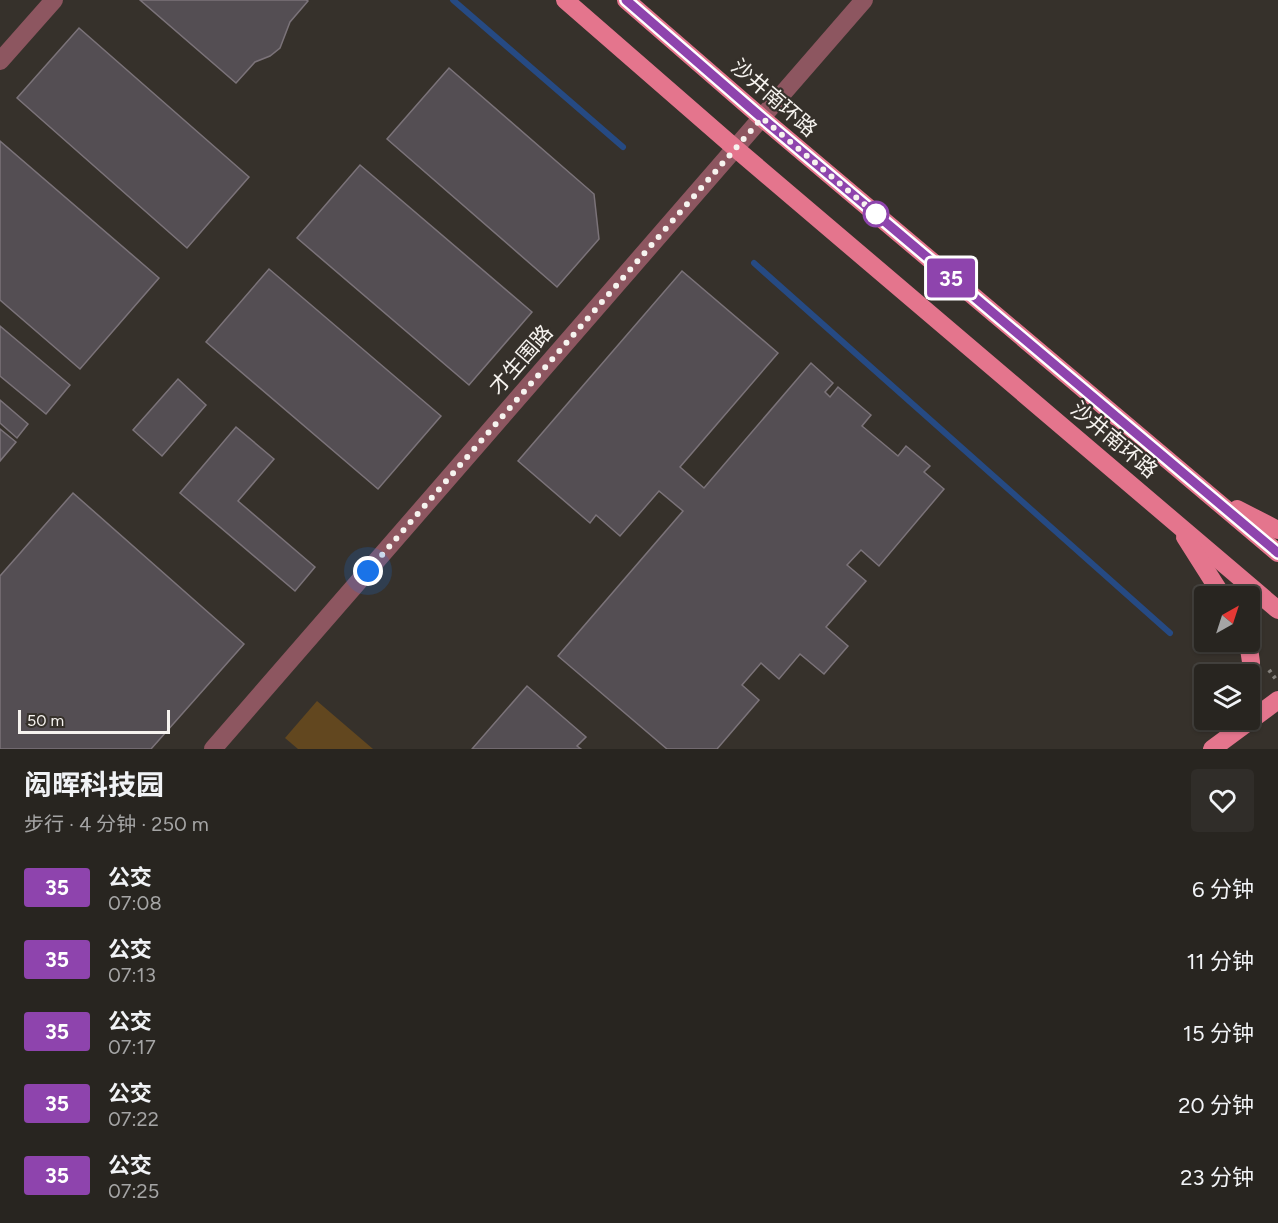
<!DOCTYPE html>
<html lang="zh">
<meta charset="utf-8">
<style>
body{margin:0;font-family:Figtree,"Noto Sans SC",sans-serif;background:#302d29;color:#f1f3f6;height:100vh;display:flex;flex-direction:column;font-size:22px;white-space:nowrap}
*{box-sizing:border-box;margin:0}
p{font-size:20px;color:#a5a5a5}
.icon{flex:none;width:33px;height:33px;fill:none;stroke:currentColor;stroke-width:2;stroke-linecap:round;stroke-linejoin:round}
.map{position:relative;height:749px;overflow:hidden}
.drawer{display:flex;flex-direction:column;background:#282520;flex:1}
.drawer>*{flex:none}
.badge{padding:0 12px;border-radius:4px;font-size:21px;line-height:39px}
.needle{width:39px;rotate:39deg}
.fabs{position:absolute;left:1194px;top:586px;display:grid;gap:12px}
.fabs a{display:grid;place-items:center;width:66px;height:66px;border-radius:6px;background:#282520;box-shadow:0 2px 4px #0004,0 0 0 2px #44423e;font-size:30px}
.scale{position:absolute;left:18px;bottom:15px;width:152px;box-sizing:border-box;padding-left:6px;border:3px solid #f6f3ef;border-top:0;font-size:16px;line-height:21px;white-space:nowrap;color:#f6f3ef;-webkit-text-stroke:4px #36312b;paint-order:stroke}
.you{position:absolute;width:30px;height:30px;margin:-15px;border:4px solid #fff;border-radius:50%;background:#1a73e8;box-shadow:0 0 0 9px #1a73e833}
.map>.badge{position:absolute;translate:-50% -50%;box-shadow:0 0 0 3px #fff}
.round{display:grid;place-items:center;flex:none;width:63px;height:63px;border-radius:6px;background:#302d29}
.head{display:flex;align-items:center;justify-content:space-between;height:102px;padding:0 24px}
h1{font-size:28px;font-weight:700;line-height:45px}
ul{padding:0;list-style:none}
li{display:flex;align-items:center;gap:18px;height:72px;padding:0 24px}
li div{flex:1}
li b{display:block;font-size:22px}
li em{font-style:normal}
li .badge{min-width:66px;font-weight:700;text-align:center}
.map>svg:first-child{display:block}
.green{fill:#62471f}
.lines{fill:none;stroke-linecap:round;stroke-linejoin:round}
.stream{stroke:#264a83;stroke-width:6}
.building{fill:#544e53;stroke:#7b7379;stroke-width:1.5}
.path{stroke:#85817c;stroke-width:4;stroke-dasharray:3 4.5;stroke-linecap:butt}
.minor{stroke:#8d5660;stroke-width:18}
.major{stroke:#e4758d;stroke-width:18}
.line-casing{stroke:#fff;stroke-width:14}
.line{stroke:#8e44ad;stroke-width:9}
.walk{stroke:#f6f3ef;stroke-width:6;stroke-dasharray:0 10.8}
.stop-dot{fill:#fff;stroke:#8e44ad;stroke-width:3}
.labels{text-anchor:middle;stroke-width:4.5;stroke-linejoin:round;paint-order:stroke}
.street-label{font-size:21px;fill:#f6f3ef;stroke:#36312b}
</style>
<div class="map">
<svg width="1278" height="749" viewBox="0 0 1278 749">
<rect width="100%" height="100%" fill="#36312b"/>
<!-- green -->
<path class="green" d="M317,701L373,749H298L285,738Z"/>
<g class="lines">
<!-- stream -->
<g class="stream">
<path d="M453,0L623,147"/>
<path d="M754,263L1170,633"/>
</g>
</g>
<!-- building -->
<g class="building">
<path d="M140,0H306L308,1L290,22L280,48L270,56L255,62L236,83Z"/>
<path d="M79,28L249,177L187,248L17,98Z"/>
<path d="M449,68L594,194L599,239L557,287L387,139Z"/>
<path d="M0,141L159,278L80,369L0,300Z"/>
<path d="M360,165L532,312L469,385L297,238Z"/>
<path d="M269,269L441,416L378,489L206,342Z"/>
<path d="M682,271L778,353L680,467L704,488L811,363L833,383L825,392L830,397L838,387L871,415L862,426L898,456L906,446L930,466L924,472L944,489L879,566L861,550L847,565L866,581L826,627L848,646L824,674L800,654L779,679L761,663L742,685L759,700L717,749H667L558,656L683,511L659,491L620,536L596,515L590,523L518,461Z"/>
<path d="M0,326L70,385L46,414L0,376Z"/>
<path d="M178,379L206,405L162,456L133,430Z"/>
<path d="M0,400L28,424L17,438L0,423Z"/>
<path d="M236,427L274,459L238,501L315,567L295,591L180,493Z"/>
<path d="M0,429L16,442L0,461Z"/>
<path d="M73,493L244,644L151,749H0V576Z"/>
<path d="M527,686L586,737L577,746L581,749H472Z"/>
</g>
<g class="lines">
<!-- path -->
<path class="path" d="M1269,670L1278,682"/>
<!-- minor -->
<g class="minor">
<path d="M0,61L54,0"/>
<path d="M213,749L864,0"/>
</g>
<!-- major -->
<g class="major">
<path d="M565,0L735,148L1278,610"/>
<path d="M626,0L762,118L1278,553"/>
<path d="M1237,509L1278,530"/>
<path d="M1185,537L1223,597"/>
<path d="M1248,642L1251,662L1250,683"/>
<path d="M1212,749L1278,700"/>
</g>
</g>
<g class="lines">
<defs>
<path id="line" d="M626,0L762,118L1278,553"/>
</defs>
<!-- line casing -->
<use href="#line" class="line-casing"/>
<!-- line -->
<use href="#line" class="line"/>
<!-- walk -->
<path class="walk" d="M368,571L762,118L876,214"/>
</g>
<!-- markers -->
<circle class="stop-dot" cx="876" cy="214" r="12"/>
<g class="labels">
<!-- street labels -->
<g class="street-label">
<text transform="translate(774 98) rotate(41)" y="7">沙井南环路</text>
<text transform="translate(521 360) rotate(-49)" y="7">才生围路</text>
<text transform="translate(1114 440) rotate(40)" y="7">沙井南环路</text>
</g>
</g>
</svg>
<div class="fabs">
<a><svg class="needle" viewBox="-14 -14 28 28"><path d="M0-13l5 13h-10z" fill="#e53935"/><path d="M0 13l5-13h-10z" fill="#a5a5a5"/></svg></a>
<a><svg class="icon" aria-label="layers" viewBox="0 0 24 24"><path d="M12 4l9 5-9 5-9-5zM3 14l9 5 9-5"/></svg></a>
</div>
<div class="scale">50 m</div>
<div class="you" style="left:368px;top:571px"></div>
<b class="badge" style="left:951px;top:278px;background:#8e44ad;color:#fff">35</b>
</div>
<section class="drawer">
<div class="head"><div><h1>闳晖科技园</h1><p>步行 · 4 分钟 · 250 m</p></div><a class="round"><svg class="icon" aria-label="heart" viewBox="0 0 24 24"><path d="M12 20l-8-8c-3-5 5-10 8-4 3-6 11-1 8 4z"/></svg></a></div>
<ul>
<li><span class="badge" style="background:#8e44ad;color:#fff">35</span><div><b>公交</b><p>07:08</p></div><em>6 分钟</em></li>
<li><span class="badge" style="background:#8e44ad;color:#fff">35</span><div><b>公交</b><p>07:13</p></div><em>11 分钟</em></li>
<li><span class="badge" style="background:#8e44ad;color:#fff">35</span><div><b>公交</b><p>07:17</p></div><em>15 分钟</em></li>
<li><span class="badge" style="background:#8e44ad;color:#fff">35</span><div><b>公交</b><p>07:22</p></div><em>20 分钟</em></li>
<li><span class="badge" style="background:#8e44ad;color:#fff">35</span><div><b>公交</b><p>07:25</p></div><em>23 分钟</em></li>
</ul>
</section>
